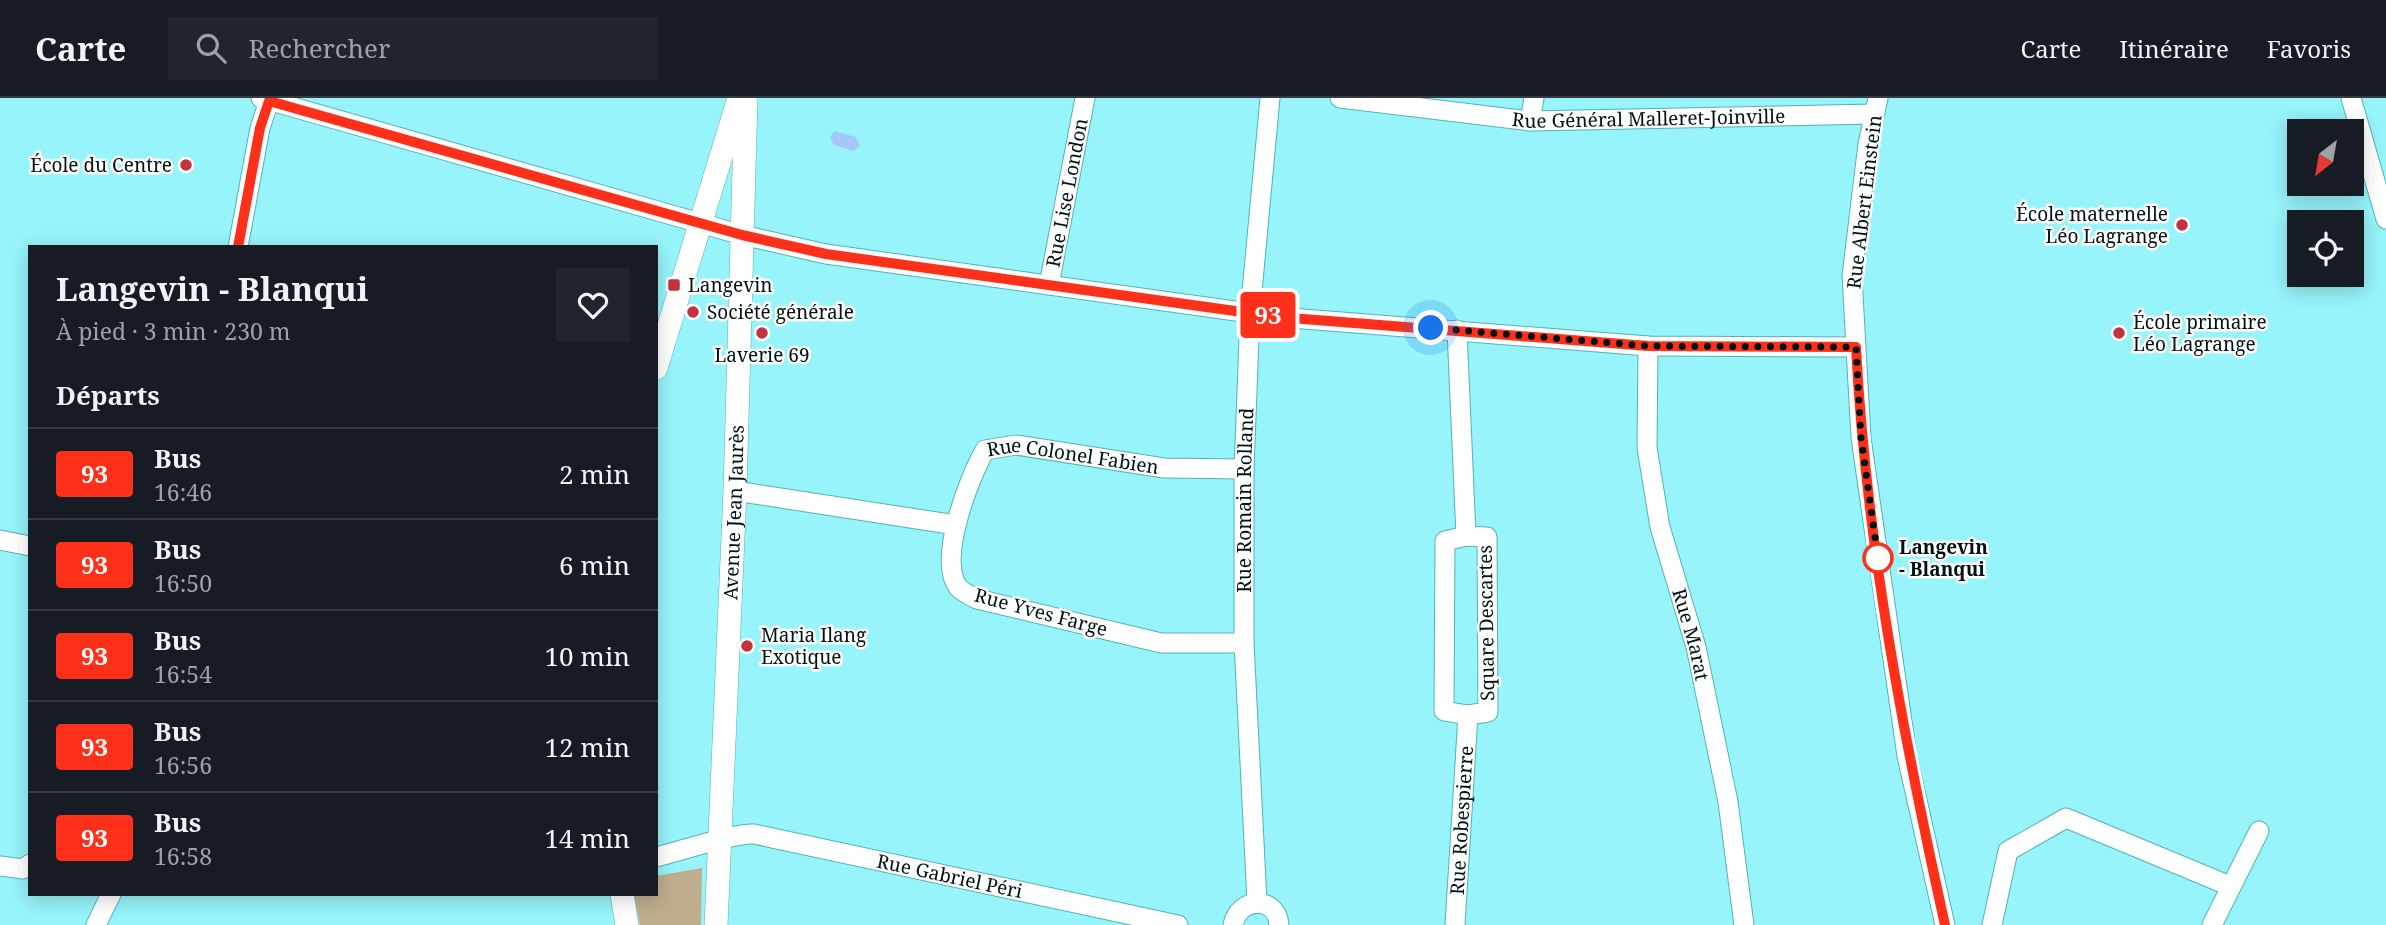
<!DOCTYPE html>
<html lang="fr">
<meta charset="utf-8">
<style>
body{margin:0;font-family:"Noto Serif",serif;background:#20242c;color:#f1f3f6;height:100vh;display:flex;flex-direction:column;font-size:26px;white-space:nowrap}
*{box-sizing:border-box;margin:0}
p{font-size:23px;color:#9ea1a6}
.icon{flex:none;width:38px;height:38px;fill:none;stroke:currentColor;stroke-width:2;stroke-linecap:round;stroke-linejoin:round}
.map{position:relative;flex:1;overflow:hidden}
.drawer{position:absolute;left:28px;top:147px;width:630px;height:651px;display:flex;flex-direction:column;background:#171b24;border-radius:0px;box-shadow:0 4px 18px #0003}
.drawer>*{flex:none}
.badge{padding:0 14px;border-radius:5px;font-size:24px;line-height:46px}
.needle{width:46px;rotate:211deg}
.tools{position:absolute;left:2287px;top:21px;display:grid;gap:14px}
.tools a{display:grid;place-items:center;width:77px;height:77px;border-radius:0px;background:#171b24;box-shadow:0 4px 18px #0003;font-size:35px}
.you{position:absolute;width:35px;height:35px;margin:-18px;border:5px solid #fff;border-radius:50%;background:#1a73e8;box-shadow:0 0 0 10px #1a73e833}
.map>.badge{position:absolute;translate:-50% -50%;box-shadow:0 0 0 4px #fff}
h2{padding:0 28px;font-size:26px;line-height:63px}
.round{display:grid;place-items:center;flex:none;width:74px;height:74px;border-radius:0px;background:#20242c}
.overview{display:flex;align-items:center;justify-content:space-between;height:119px;padding:0 28px}
h1{font-size:33px;font-weight:700;line-height:52px}
ul{padding:0;list-style:none}
li{display:flex;align-items:center;gap:21px;height:91px;padding:0 28px;border-top:2px solid #363941}
li div{flex:1}
li b{display:block;font-size:26px}
li em{font-style:normal}
li .badge{min-width:77px;font-weight:700;text-align:center}
header{display:flex;align-items:center;gap:42px;box-sizing:border-box;height:98px;padding:0 35px;background:#171b24;border-bottom:2px solid #363941}
header strong{font-size:33px}
nav{display:flex;gap:38px;margin-inline-start:auto;font-size:24px}
.search{width:490px;height:63px;background:#20242c;display:flex;align-items:center;gap:18px;box-sizing:border-box;padding:0 24px;border-radius:0px;color:#9ea1a6;font-size:26px}
.map>svg:first-child{display:block}
.green{fill:#c0ad8d}
.water{fill:#a6c5f9}
.lines{fill:none;stroke-linecap:round;stroke-linejoin:round}
.minor-casing{stroke:#53b2b8;stroke-width:21}
.major-casing{stroke:#53b2b8;stroke-width:24}
.minor{stroke:#fff;stroke-width:19}
.major{stroke:#fff;stroke-width:23}
.line-casing{stroke:#fff;stroke-width:16}
.line{stroke:#ff301a;stroke-width:10}
.walk{stroke:#001112;stroke-width:7;stroke-dasharray:0 12.6}
.poi-dot{fill:#c2323f;stroke:#fff;stroke-width:2.5}
.stop-dot{fill:#fff;stroke:#ff301a;stroke-width:3.5}
.labels{text-anchor:middle;stroke-width:5;stroke-linejoin:round;paint-order:stroke}
.street-label{font-size:19px;fill:#001112;stroke:#fff}
.poi-label{font-size:19px;fill:#001112;stroke:#fff;text-anchor:start}
.stop-label{font-size:19px;font-weight:bold;fill:#001112;stroke:#fff;text-anchor:start}
</style>
<header>
<strong>Carte</strong>
<div class="search"><svg class="icon" aria-label="search" viewBox="0 0 24 24"><circle cx="10" cy="10" r="6"/><path d="M15 15l6 6"/></svg>Rechercher</div>
<nav><a>Carte</a><a>Itinéraire</a><a>Favoris</a></nav>
</header>
<div class="map">
<svg width="2386" height="827" viewBox="0 0 2386 827">
<rect width="100%" height="100%" fill="#96f4fa"/>
<!-- green -->
<path class="green" d="M702,770L701,827H640L634,796H656V778Z"/>
<!-- water -->
<path class="water" d="M834,33L856,39L860,47L854,53L834,47L830,40Z"/>
<g class="lines">
<defs>
<g id="minor">
<path d="M261,0L742,137L826,156L1278,219L1648,248L1856,249"/>
<path id="s1" d="M1340,0L1530,23L1874,16"/>
<path d="M1878,0L1868,46L1852,178L1861,340L1907,658L1945,827"/>
<path d="M2351,0L2386,121"/>
<path d="M1530,23L1534,0"/>
<path d="M238,149L260,30L270,0"/>
<path id="s2" d="M1049,187L1085,0"/>
<path d="M1457,232L1466,438"/>
<path id="s3" d="M1648,248L1647,350L1660,429L1696,549L1728,704L1744,827"/>
<path d="M735,393L956,427"/>
<path d="M1466,438L1487,439L1488,614L1468,617L1444,613L1445,443Z"/>
<path d="M0,442L30,448"/>
<path id="s4" d="M1244,545H1161L977,501C971,498 962,494 958,489C937,461 970,378 985,352L1016,347L1164,370L1244,371"/>
<path id="s5" d="M656,759C681,753 733,735 754,736L1178,827"/>
<path d="M0,768L23,771L30,766"/>
<path id="s6" d="M1257,804L1244,545V371L1250,215L1270,0"/>
<path d="M96,827L111,796"/>
<path d="M1233,827C1238,799 1277,797 1279,827"/>
<path id="s7" d="M1455,827L1468,617"/>
<path d="M1992,827L2008,753L2066,720L2230,788"/>
<path d="M2212,827L2259,733"/>
</g>
<g id="major">
<path d="M656,270L739,0"/>
<path d="M622,796L627,827"/>
<path id="s8" d="M716,827L735,393L746,0"/>
</g>
</defs>
<!-- minor casing -->
<use href="#minor" class="minor-casing"/>
<!-- major casing -->
<use href="#major" class="major-casing"/>
<!-- minor -->
<use href="#minor" class="minor"/>
<!-- major -->
<use href="#major" class="major"/>
</g>
<g class="lines">
<defs>
<path id="line" d="M238,149L260,30L269,3L742,137L826,156L1278,219L1648,248L1856,249C1866,444 1903,637 1945,827"/>
</defs>
<!-- line casing -->
<use href="#line" class="line-casing"/>
<!-- line -->
<use href="#line" class="line"/>
<!-- walk -->
<path class="walk" d="M1431,230L1648,248L1856,249L1861,340L1878,460"/>
</g>
<!-- markers -->
<g class="poi-dot">
<circle cx="186" cy="67" r="7"/>
<circle cx="2182" cy="127" r="7"/>
<rect x="667" y="180" width="14" height="14" rx="3.5"/>
<circle cx="693" cy="214" r="7"/>
<circle cx="762" cy="235" r="7"/>
<circle cx="2119" cy="235" r="7"/>
<circle cx="747" cy="548" r="7"/>
</g>
<circle class="stop-dot" cx="1878" cy="460" r="14"/>
<g class="labels">
<!-- street labels -->
<g class="street-label">
<text dy="7" stroke="none"><textPath href="#s1" startOffset="310">Rue Général Malleret-Joinville</textPath></text>
<text dy="7" stroke="none"><textPath href="#s2" startOffset="94">Rue Lise London</textPath></text>
<text transform="translate(1864 104) rotate(-83)" y="7">Rue Albert Einstein</text>
<text dy="7" stroke="none"><textPath href="#s4" startOffset="528">Rue Colonel Fabien</textPath></text>
<text dy="7" stroke="none"><textPath href="#s6" startOffset="402">Rue Romain Rolland</textPath></text>
<text dy="7" stroke="none"><textPath href="#s8" startOffset="413">Avenue Jean Jaurès</textPath></text>
<text transform="translate(1041 514) rotate(15)" y="7">Rue Yves Farge</text>
<text transform="translate(1486 525) rotate(-91)" y="7">Square Descartes</text>
<text dy="7" stroke="none"><textPath href="#s3" startOffset="294">Rue Marat</textPath></text>
<text dy="7" stroke="none"><textPath href="#s7" startOffset="105">Rue Robespierre</textPath></text>
<text dy="7" stroke="none"><textPath href="#s5" startOffset="301">Rue Gabriel Péri</textPath></text>
</g>
<!-- poi labels -->
<g class="poi-label">
<text x="172" y="74" text-anchor="end">École du Centre</text>
<text x="2168" y="123" text-anchor="end">École maternelle<tspan x="2168" dy="22">Léo Lagrange</tspan></text>
<text x="688" y="194">Langevin</text>
<text x="707" y="221">Société générale</text>
<text x="2133" y="231">École primaire<tspan x="2133" dy="22">Léo Lagrange</tspan></text>
<text x="762" y="264" text-anchor="middle">Laverie 69</text>
<text x="761" y="544">Maria Ilang<tspan x="761" dy="22">Exotique</tspan></text>
</g>
<!-- stop labels -->
<g class="stop-label">
<text x="1899" y="456">Langevin<tspan x="1899" dy="22">- Blanqui</tspan></text>
</g>
</g>
</svg>
<div class="tools">
<a><svg class="needle" viewBox="-14 -14 28 28"><path d="M0-13l5 13h-10z" fill="#e53935"/><path d="M0 13l5-13h-10z" fill="#9ea1a6"/></svg></a>
<a><svg class="icon" aria-label="locate" viewBox="0 0 24 24"><circle cx="12" cy="12" r="6"/><path d="M12 2v4M12 18v4M2 12h4M18 12h4"/></svg></a>
</div>
<div class="you" style="left:1431px;top:230px"></div>
<b class="badge" style="left:1268px;top:217px;background:#ff301a;color:#fff">93</b>
<section class="drawer">
<div class="overview"><div><h1>Langevin - Blanqui</h1><p>À pied · 3 min · 230 m</p></div><a class="round"><svg class="icon" aria-label="heart" viewBox="0 0 24 24"><path d="M12 20l-8-8c-3-5 5-10 8-4 3-6 11-1 8 4z"/></svg></a></div>
<h2>Départs</h2>
<ul>
<li><span class="badge" style="background:#ff301a;color:#fff">93</span><div><b>Bus</b><p>16:46</p></div><em>2 min</em></li>
<li><span class="badge" style="background:#ff301a;color:#fff">93</span><div><b>Bus</b><p>16:50</p></div><em>6 min</em></li>
<li><span class="badge" style="background:#ff301a;color:#fff">93</span><div><b>Bus</b><p>16:54</p></div><em>10 min</em></li>
<li><span class="badge" style="background:#ff301a;color:#fff">93</span><div><b>Bus</b><p>16:56</p></div><em>12 min</em></li>
<li><span class="badge" style="background:#ff301a;color:#fff">93</span><div><b>Bus</b><p>16:58</p></div><em>14 min</em></li>
</ul>
</section>
</div>
